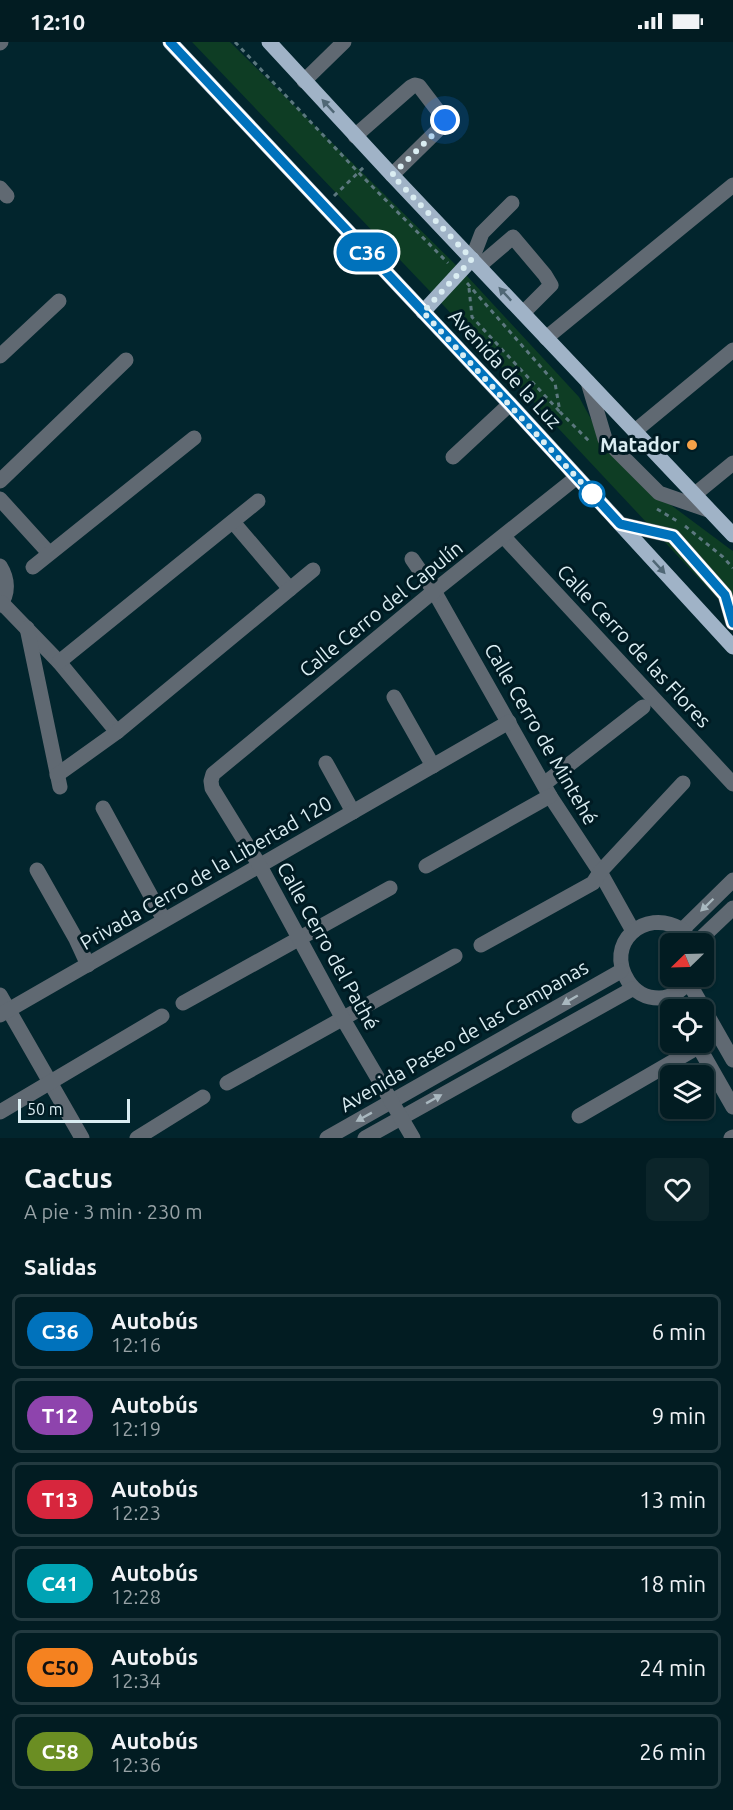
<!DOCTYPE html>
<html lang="es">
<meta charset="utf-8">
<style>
body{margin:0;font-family:Ubuntu,sans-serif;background:#0c252a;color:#f1f3f6;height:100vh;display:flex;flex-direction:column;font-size:22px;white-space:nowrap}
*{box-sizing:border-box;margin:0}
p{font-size:20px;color:#96a1a5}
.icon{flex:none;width:33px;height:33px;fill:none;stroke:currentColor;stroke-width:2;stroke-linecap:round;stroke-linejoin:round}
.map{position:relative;height:1096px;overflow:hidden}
.details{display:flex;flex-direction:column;background:#021c22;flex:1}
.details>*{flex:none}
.badge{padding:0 12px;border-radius:20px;font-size:21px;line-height:39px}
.needle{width:39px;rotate:247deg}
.controls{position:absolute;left:660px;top:891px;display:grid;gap:12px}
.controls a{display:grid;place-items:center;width:54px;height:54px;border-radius:9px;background:#021c22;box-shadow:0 2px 4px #0004,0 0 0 2px #233a40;font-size:30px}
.scale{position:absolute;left:18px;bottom:15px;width:112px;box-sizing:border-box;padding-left:6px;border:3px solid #daedf2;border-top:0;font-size:16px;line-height:21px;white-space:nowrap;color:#daedf2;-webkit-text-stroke:4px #001b23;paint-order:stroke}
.you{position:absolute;width:30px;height:30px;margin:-15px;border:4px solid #fff;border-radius:50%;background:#1a73e8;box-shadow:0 0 0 9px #1a73e833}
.map>.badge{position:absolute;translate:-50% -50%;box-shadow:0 0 0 3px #fff}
h2{padding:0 24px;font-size:22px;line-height:54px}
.round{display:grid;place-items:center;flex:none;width:63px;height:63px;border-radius:9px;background:#0c252a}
.headline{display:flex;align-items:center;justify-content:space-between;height:102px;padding:0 24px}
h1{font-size:28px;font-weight:600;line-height:45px}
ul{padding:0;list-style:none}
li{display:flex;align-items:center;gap:18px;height:75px;margin:0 12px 9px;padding:0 12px;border:3px solid #233a40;border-radius:9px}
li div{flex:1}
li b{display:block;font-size:22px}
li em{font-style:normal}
li .badge{min-width:66px;font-weight:700;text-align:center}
.status{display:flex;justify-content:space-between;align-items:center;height:42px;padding:0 30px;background:#021c22;direction:ltr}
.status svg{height:16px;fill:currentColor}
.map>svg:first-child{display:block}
.green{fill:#0e3d24}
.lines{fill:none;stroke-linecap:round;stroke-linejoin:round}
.path{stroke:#5c787f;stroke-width:3;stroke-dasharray:4.5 4.5;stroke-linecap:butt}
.minor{stroke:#606972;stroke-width:15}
.major{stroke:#a0b3c7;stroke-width:15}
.oneway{fill:#506775}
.oneway2{fill:#a9b8bf}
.line-casing{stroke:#fff;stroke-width:14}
.line{stroke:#0072bc;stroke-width:9}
.walk{stroke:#daedf2;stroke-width:6;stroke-dasharray:0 10.8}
.poi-dot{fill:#f7a248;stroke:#001b23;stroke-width:2}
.stop-dot{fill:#fff;stroke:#0072bc;stroke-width:3}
.labels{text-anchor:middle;stroke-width:6;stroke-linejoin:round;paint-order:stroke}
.street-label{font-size:20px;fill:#daedf2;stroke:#001b23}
.poi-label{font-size:20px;font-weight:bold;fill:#daedf2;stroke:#001b23;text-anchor:end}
</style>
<div class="status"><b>12:10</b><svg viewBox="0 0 49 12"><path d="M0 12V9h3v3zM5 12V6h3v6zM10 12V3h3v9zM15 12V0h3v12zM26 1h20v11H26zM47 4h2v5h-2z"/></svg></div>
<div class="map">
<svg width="733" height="1096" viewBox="0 0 733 1096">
<rect width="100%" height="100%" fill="#02252d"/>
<!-- green -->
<path class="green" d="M192,0H230L467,234L579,355L609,410L632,434L730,507L733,509V573L445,265Z"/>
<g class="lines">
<!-- path -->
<g class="path">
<path d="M235,0L358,130L448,221"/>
<path d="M334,154L366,123"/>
<path d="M467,241L555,341L560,370L591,401"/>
<path d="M469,246L472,275L560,370"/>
<path d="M657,467L677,479"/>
<path d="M685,484L723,515L733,526"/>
</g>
<!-- minor -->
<g class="minor">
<path d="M0,1L1,0"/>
<path d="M304,39L344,0"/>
<path d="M355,94L411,45L415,43L419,44L445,78L444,82L392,133"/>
<path d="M0,146L7,154"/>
<path d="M472,217L482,191L512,161"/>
<path d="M479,224L513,195L545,233L551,243L523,271"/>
<path d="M546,296L733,143"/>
<path d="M0,314L59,259"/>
<path d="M588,340L605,397L659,451L708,468"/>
<path d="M635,389L733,308"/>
<path d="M453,415L510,362"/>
<path d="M0,439L126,318"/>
<path d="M694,453L733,421"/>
<path d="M0,457L49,511"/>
<path d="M233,480L290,547"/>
<path d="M620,482L673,494L725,553L733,581"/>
<path d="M504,495L733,742"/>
<path d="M412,517L434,549L550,754L600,830L633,889"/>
<path d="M0,524C8,537 9,551 0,563"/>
<path d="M33,525L194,396"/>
<path d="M2,561L59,620L117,690"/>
<path d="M27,586L60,745"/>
<path d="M59,620L258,459"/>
<path d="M394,655L433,724"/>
<path d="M326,721L353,770"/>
<path d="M57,733L117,690L313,528"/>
<path d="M544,742L643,665"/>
<path d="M103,766L164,878"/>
<path d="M426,824L550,754"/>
<path d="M37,828L76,897L88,923"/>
<path d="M682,888L733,838"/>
<path d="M695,902L733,866"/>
<path d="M481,903L593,841L600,830L683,741"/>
<path d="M692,934C686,946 672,956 659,956C645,956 635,950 628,939C604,902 644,865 681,887C686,891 689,897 693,902"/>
<path d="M689,941L733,1018"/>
<path d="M0,953L82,1096"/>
<path d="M672,954L679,968"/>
<path d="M183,961L390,846"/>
<path d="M0,973L509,680"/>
<path d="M696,1000L733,1065"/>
<path d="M227,1041L455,914"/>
<path d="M0,1070L162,974"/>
<path d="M579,1074L698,1005"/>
<path d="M137,1096L203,1055"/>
<path d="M327,1096L621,929"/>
<path d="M365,1096L632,947"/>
<path d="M413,1096L343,977L260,824L212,746L211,739L213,732L434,549L577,435"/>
<path d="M731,1096L733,1095"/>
</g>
<!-- major -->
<g class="major">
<path d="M170,0L510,362L733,605"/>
<path d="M269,0L392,133L733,493"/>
<path d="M423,270L472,217"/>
</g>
</g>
<!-- one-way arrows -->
<defs><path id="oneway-solid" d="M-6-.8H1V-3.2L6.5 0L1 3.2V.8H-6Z" transform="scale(1.5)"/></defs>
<g class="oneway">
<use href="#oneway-solid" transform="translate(328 64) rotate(-133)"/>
<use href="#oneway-solid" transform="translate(505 252) rotate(-133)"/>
<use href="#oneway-solid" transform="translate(659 525) rotate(47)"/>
</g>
<g class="oneway2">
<use href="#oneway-solid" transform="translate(707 863) rotate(136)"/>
<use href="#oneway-solid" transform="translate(570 958) rotate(150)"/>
<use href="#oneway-solid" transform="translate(434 1057) rotate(-29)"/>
<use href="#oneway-solid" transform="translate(364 1075) rotate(151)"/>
</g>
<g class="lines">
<defs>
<path id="line" d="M170,0L510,362L620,482L673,494L725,553L733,581"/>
</defs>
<!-- line casing -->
<use href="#line" class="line-casing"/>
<!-- line -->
<use href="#line" class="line"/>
<!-- walk -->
<path class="walk" d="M445,78L444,82L392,133L472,217L423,270L592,452"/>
</g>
<!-- markers -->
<circle class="poi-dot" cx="692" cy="403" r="6"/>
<circle class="stop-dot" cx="592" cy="452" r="12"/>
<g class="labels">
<!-- street labels -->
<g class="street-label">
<text transform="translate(505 327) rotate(47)" y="7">Avenida de la Luz</text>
<text transform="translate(381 567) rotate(-39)" y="7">Calle Cerro del Capulín</text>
<text transform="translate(634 604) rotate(47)" y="7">Calle Cerro de las Flores</text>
<text transform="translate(541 692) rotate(60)" y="7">Calle Cerro de Mintehé</text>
<text transform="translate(206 831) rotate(-30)" y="7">Privada Cerro de la Libertad 120</text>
<text transform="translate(328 904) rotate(61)" y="7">Calle Cerro del Pathé</text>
<text transform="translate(464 994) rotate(-30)" y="7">Avenida Paseo de las Campanas</text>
</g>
<!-- poi labels -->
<g class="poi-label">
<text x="680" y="410">Matador</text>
</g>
</g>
</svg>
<div class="controls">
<a><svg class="needle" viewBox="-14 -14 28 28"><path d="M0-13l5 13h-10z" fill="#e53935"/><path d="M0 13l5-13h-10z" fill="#96a1a5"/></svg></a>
<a><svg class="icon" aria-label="locate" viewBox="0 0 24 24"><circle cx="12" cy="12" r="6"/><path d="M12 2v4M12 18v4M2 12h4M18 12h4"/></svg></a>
<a><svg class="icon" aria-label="layers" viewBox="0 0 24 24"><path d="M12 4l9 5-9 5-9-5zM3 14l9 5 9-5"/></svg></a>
</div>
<div class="scale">50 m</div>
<div class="you" style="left:445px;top:78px"></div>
<b class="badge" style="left:367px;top:210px;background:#0072bc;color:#fff">C36</b>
</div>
<section class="details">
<div class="headline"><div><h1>Cactus</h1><p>A pie · 3 min · 230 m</p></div><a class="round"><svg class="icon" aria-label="heart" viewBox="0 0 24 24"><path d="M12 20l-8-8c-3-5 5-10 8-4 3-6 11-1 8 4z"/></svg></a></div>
<h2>Salidas</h2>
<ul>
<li><span class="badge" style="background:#0072bc;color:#fff">C36</span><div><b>Autobús</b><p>12:16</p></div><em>6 min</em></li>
<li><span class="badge" style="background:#8e44ad;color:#fff">T12</span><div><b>Autobús</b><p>12:19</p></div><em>9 min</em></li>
<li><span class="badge" style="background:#d7263d;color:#fff">T13</span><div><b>Autobús</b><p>12:23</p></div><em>13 min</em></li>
<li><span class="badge" style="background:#00a3b4;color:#fff">C41</span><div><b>Autobús</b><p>12:28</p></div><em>18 min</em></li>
<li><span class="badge" style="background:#f58220;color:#111">C50</span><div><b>Autobús</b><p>12:34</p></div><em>24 min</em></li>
<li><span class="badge" style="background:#6b8e23;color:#fff">C58</span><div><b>Autobús</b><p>12:36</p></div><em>26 min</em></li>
</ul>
</section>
